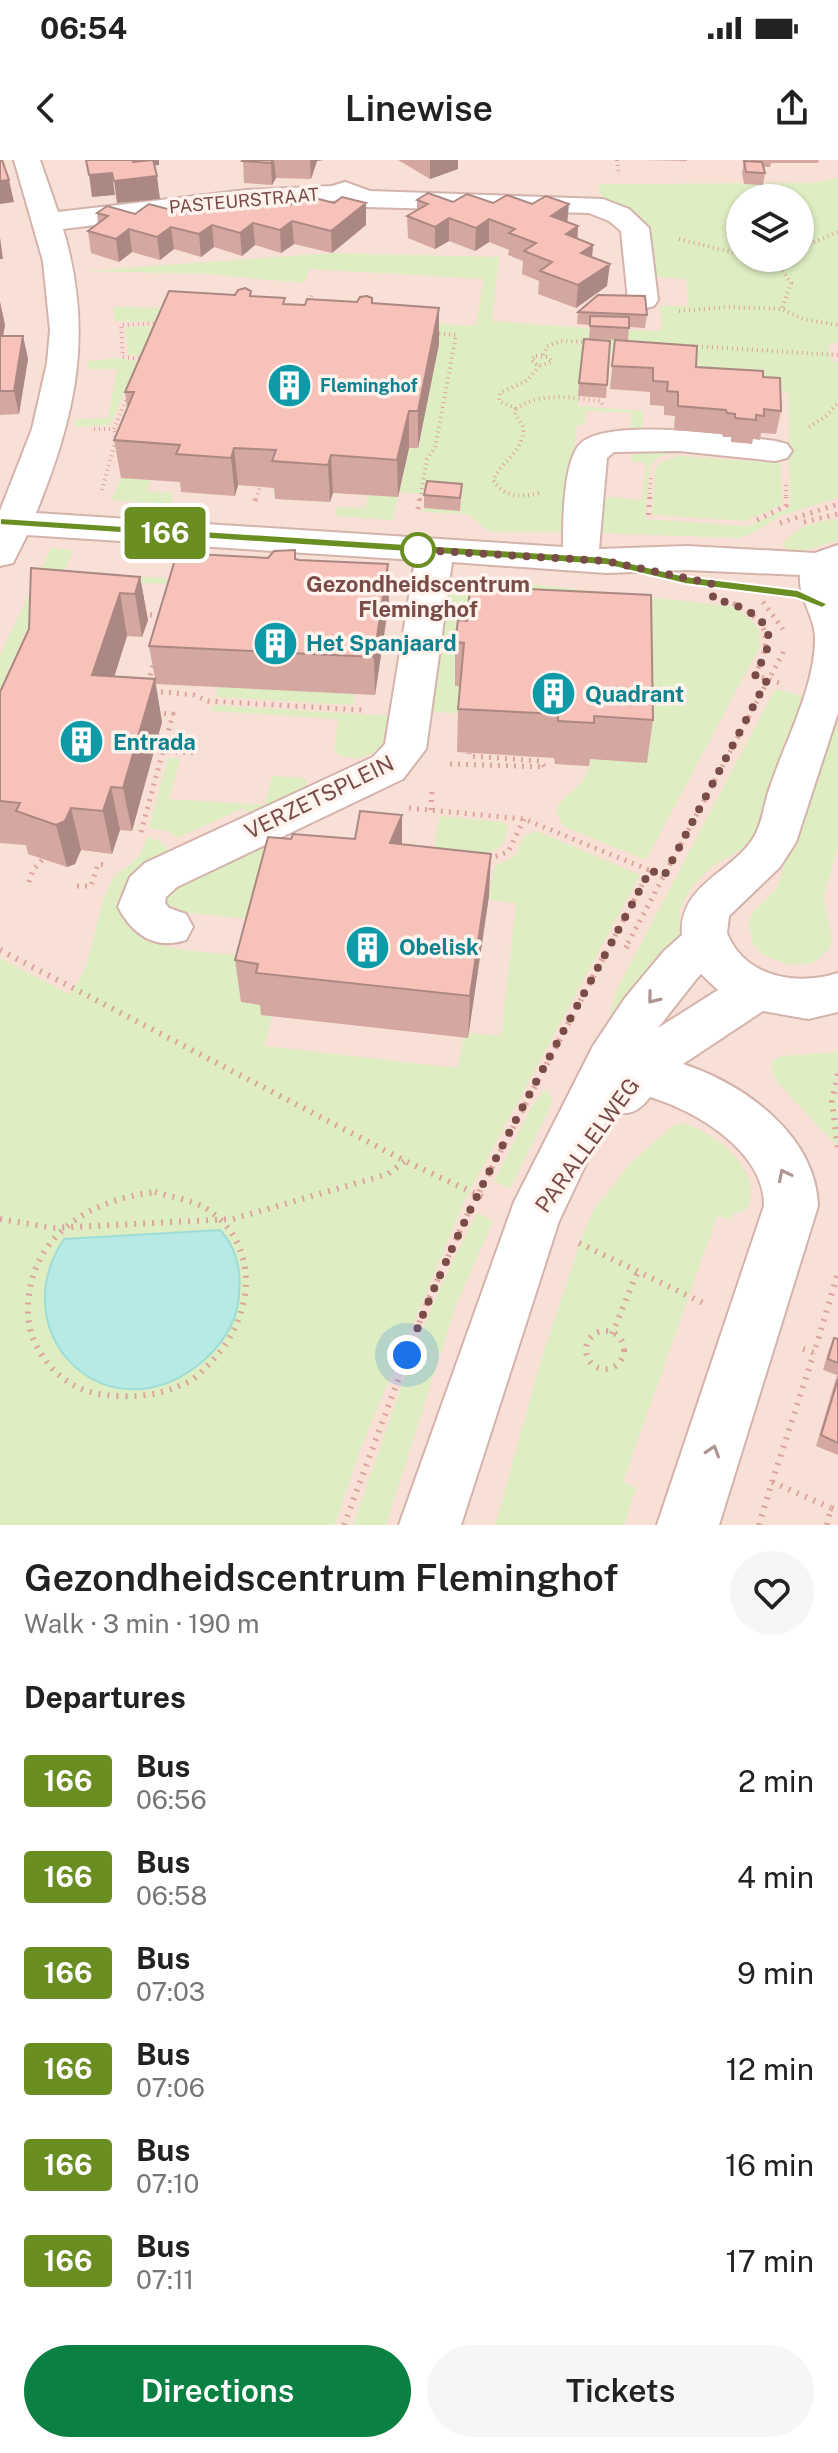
<!DOCTYPE html>
<meta charset="utf-8">
<style>
body{margin:0;font-family:"Public Sans",sans-serif;background:#f6f6f6;color:#222;height:100vh;display:flex;flex-direction:column;font-size:30px;white-space:nowrap}
*{box-sizing:border-box;margin:0}
p{font-size:26px;color:#767676}
.icon{flex:none;width:44px;height:44px;fill:none;stroke:currentColor;stroke-width:2;stroke-linecap:round;stroke-linejoin:round}
.map{position:relative;height:1365px;overflow:hidden}
.side{display:flex;flex-direction:column;background:#fff;flex:1}
.side>*{flex:none}
.badge{padding:0 16px;border-radius:6px;font-size:28px;line-height:52px}
.buttons{position:absolute;left:726px;top:24px;display:grid;gap:16px}
.buttons a{display:grid;place-items:center;width:88px;height:88px;border-radius:50%;background:#fff;box-shadow:0 2px 6px #0004;font-size:40px}
.you{position:absolute;width:40px;height:40px;margin:-20px;border:6px solid #fff;border-radius:50%;background:#1a73e8;box-shadow:0 0 0 12px #1a73e833}
.map>.badge{position:absolute;translate:-50% -50%;box-shadow:0 0 0 4px #fff}
h2{padding:0 24px;font-size:30px;line-height:72px}
.round{display:grid;place-items:center;flex:none;width:84px;height:84px;border-radius:42px;background:#f6f6f6}
.headline{display:flex;align-items:center;justify-content:space-between;height:136px;padding:0 24px}
h1{font-size:38px;font-weight:600;line-height:60px}
.action{display:flex;gap:16px;margin-top:auto;padding:16px 24px}
.action a{flex:1;height:92px;border-radius:48px;background:#0b8043;color:#fff;font-size:32px;font-weight:600;line-height:92px;text-align:center}
.action a+a{background:#f6f6f6;color:#222}
ul{padding:0;list-style:none}
li{display:flex;align-items:center;gap:24px;height:96px;padding:0 24px}
li div{flex:1}
li b{display:block;font-size:30px}
li em{font-style:normal}
li .badge{min-width:88px;font-weight:700;text-align:center}
.status{display:flex;justify-content:space-between;align-items:center;height:56px;padding:0 40px;background:#fff;direction:ltr}
.status svg{height:22px;fill:currentColor}
header{display:flex;justify-content:space-between;align-items:center;height:104px;padding:0 24px;background:#fff;font-size:36px;font-weight:600}
.map>svg:first-child{display:block}
.residential{fill:#f9e0d6;fill-rule:evenodd}
.green{fill:#dfedc2;fill-rule:evenodd}
.water{fill:#b7eae4;stroke:#9dddd6;stroke-width:2}
.lines{fill:none;stroke-linecap:round;stroke-linejoin:round}
.minor-casing{stroke:#d4b3ac;stroke-width:4}
.path-far2{stroke:#dba59d;stroke-width:4;stroke-dasharray:1 4;stroke-linecap:butt}
.path-far1{stroke:#dba59d;stroke-width:5;stroke-dasharray:2 6;stroke-linecap:butt}
.path{stroke:#dba59d;stroke-width:6;stroke-dasharray:2 7;stroke-linecap:butt}
.minor{fill:#fff;fill-rule:evenodd}
.wall{fill:#d4a7a0}
.shaded-wall{fill:#ac8882}
.building{fill:#f6c2ba;stroke:#ac8882;stroke-width:2}
.oneway{stroke:#af9491}
.line{fill:#6b8e23;stroke:#fff;stroke-width:2}
.walk{stroke:#7a4c47;stroke-width:8;stroke-dasharray:0 14.4}
.stop-dot{fill:#fff;stroke:#6b8e23;stroke-width:4}
.labels{text-anchor:middle;stroke-width:7;stroke-linejoin:round;paint-order:stroke}
.far-street-label{font-size:18px;fill:#7a4c47;stroke:#fff3ed}
.far-culture-label{font-size:18px;font-weight:bold;fill:#0d838f;stroke:#fff3ed;text-anchor:start}
.stop-label{font-size:22px;font-weight:bold;fill:#7a4c47;stroke:#fff3ed}
.culture-label{font-size:22px;font-weight:bold;fill:#0d838f;stroke:#fff3ed;text-anchor:start}
.street-label{font-size:22px;fill:#7a4c47;stroke:#fff3ed}
</style>
<div class="status"><b>06:54</b><svg viewBox="0 0 49 12"><path d="M0 12V9h3v3zM5 12V6h3v6zM10 12V3h3v9zM15 12V0h3v12zM26 1h20v11H26zM47 4h2v5h-2z"/></svg></div>
<header><svg class="icon" aria-label="back" viewBox="0 0 24 24"><path d="M15 5l-7 7 7 7"/></svg>Linewise<svg class="icon" aria-label="share" viewBox="0 0 24 24"><path d="M12 15V3M7 8l5-5 5 5M5 13v7h14v-7"/></svg></header>
<div class="map">
<svg width="838" height="1365" viewBox="0 0 838 1365">
<rect width="100%" height="100%" fill="#feeee5"/>
<!-- residential -->
<path class="residential" d="M0,0H838V1365H0ZM740,38H800V98H740Z"/>
<!-- green -->
<g class="green">
<path d="M838,18V183L828,184L831,201L838,202V338L782,355L749,375L737,378L600,373L601,341L608,337L642,340L646,303L631,301L632,295L665,288L704,293C686,292 661,289 650,306L645,359L748,366L790,347L788,232L613,204V193L583,192L578,246L643,251L642,269H631L632,253L586,251L585,265H577L565,372H490L468,354L423,352L424,348L460,351L461,337L399,332L409,288H418L439,184L322,156L476,166L484,119L309,109L304,123L206,114L83,111L332,93L499,97L492,161L589,168V179L628,170L662,171L660,146H689L686,119L657,117L649,69L601,40L599,24L814,23ZM740,38H800V98H740Z"/>
<path d="M113,147L176,148L209,164L115,161Z"/>
<path d="M155,166L141,196L128,195L125,167Z"/>
<path d="M118,198L139,201L110,265L74,267L76,259L108,258L117,209H87L88,201Z"/>
<path d="M680,296L781,303L782,345L745,361L652,355L655,310L663,301Z"/>
<path d="M121,318L151,320L147,331L174,333L170,344L111,340Z"/>
<path d="M368,335L398,337L393,360L335,356L337,347L365,348Z"/>
<path d="M838,359V380L796,394L783,386C789,368 820,361 838,359Z"/>
<path d="M51,388L72,390L64,412L242,423L278,429L143,423L132,460L27,468L0,529V495Z"/>
<path d="M465,417L731,446C747,454 763,466 760,486L646,700L563,666L556,651C565,629 588,630 590,599L646,603L645,478L455,526H463L461,553L432,552L450,426Z"/>
<path d="M218,527L355,534L353,545L216,537Z"/>
<path d="M775,529L807,537L764,666L740,691L712,706L692,726L680,749V779L605,873L617,829Z"/>
<path d="M834,544L838,545V685L824,737L832,780L829,789L813,803L788,805L762,794L753,784L748,763L752,753L777,728Z"/>
<path d="M213,545L391,556L386,584C370,598 351,604 334,591L338,559L211,551Z"/>
<path d="M168,598L180,599L169,639L265,645L272,616L303,618L308,622L303,630L249,655L243,648L177,678L167,671L149,668Z"/>
<path d="M439,656L503,662L507,666C508,706 461,691 434,689Z"/>
<path d="M537,671L640,715L465,1040L360,1290L335,1365H0V798L69,834C95,804 93,760 110,724C120,703 137,711 147,677L160,681L172,694C151,707 111,723 123,755C139,795 216,792 253,796L242,842L263,845L261,855L272,856L264,886L458,908L463,877H468L469,873L501,876L516,743L489,740L494,706L515,696L524,676ZM219,1070L233,1091L240,1113L227,1172L201,1203L171,1220L64,1079Z"/>
<path d="M285,672L262,760L177,752L162,745L166,732Z"/>
<path d="M838,892V987L779,924L772,913V902L781,896Z"/>
<path d="M544,931L549,933L553,941L510,1029L494,1021L532,946Z"/>
<path d="M684,963C716,974 765,1011 747,1049L734,1054L729,1059L717,1056L623,1322L636,1328L624,1365H495L544,1190L584,1071L595,1048L631,1003L674,965Z"/>
<path d="M478,1053L493,1061L456,1145L386,1365H353C391,1261 422,1150 478,1053Z"/>
</g>
<!-- water -->
<path class="water" d="M220,1070C239,1090 242,1118 238,1144C234,1166 220,1186 203,1201C110,1281 0,1176 64,1079Z"/>
<g class="lines">
<defs>
<path id="minor" d="M14,0H40L58,52L247,30L332,26L345,22L370,31L603,39L629,49L649,68L658,140L654,146L643,149L632,146L628,140L621,71L609,61L589,53L366,47L345,40L247,46L63,69C94,173 76,255 36,353L563,387C563,362 563,302 580,284C607,256 736,276 775,281L787,284L792,291L787,298L775,301L679,291L614,292L607,298L599,389L687,386L815,393L838,385V553L796,682L780,707L729,756L727,773C745,818 797,826 838,813V852L808,859L763,851L683,904C744,924 816,975 818,1046L719,1365H657L764,1046C765,992 697,951 650,937C639,951 629,957 611,951L559,1061L461,1365H399L514,1042L593,886L625,838L664,791L682,775C678,724 735,712 755,675C763,661 764,643 770,627C784,584 815,527 815,480C816,457 798,439 800,415L687,410L606,413L452,402L426,589L403,619L177,727L166,737L165,743L169,748L186,754L193,767L186,780C155,790 133,775 118,747L130,717L145,703L373,597L385,584L415,400L27,375L13,403L0,406V351L32,269L47,203L50,170L43,101ZM701,814L718,830L658,868L698,817Z"/>
</defs>
<!-- minor casing -->
<use href="#minor" class="minor-casing"/>
<!-- path-far2 -->
<g class="path-far2">
<path d="M617,0L619,15"/>
<path d="M679,79L740,94"/>
<path d="M800,88L838,72"/>
<path d="M774,98L791,123L782,149"/>
<path d="M308,146L312,133"/>
<path d="M679,151L727,147L782,149L803,159L838,165"/>
<path d="M692,186L838,195"/>
<path d="M543,195L547,186L561,181L587,182"/>
<path d="M536,196L548,197L552,202L538,206L531,200Z"/>
<path d="M144,199L123,197L121,165L159,163"/>
<path d="M516,249L499,241L500,233L528,220L539,206"/>
<path d="M809,267L825,257L838,243"/>
<path d="M94,269H114L127,237"/>
<path d="M786,325V339"/>
<path d="M102,330L116,279L114,269"/>
<path d="M539,333C520,338 504,337 493,320C504,298 520,297 524,268L515,254L516,249C542,231 572,238 601,241L603,246"/>
<path d="M256,339L260,327"/>
<path d="M420,339L427,299L435,288L456,175L434,173"/>
<path d="M649,339L651,318"/>
</g>
<!-- path-far1 -->
<g class="path-far1">
<path d="M650,337L648,357H652"/>
<path d="M255,341L256,337"/>
<path d="M418,349L420,337"/>
<path d="M757,360L786,346V337"/>
<path d="M804,362L838,354"/>
<path d="M780,363L838,344"/>
<path d="M763,442L783,469"/>
<path d="M733,443C771,462 772,479 755,515L779,523"/>
<path d="M142,454L164,456"/>
<path d="M148,523L154,502"/>
<path d="M153,531L194,535L208,541L362,550"/>
<path d="M156,553L173,554L163,591"/>
<path d="M450,604L545,607L540,601L469,596V593"/>
<path d="M409,648L524,659L664,716"/>
<path d="M431,650L432,628"/>
<path d="M141,672L163,591L193,593"/>
<path d="M488,699L508,692L524,659"/>
<path d="M29,722L33,710L43,699"/>
<path d="M77,726H91L98,704L108,705"/>
<path d="M611,783L650,710"/>
<path d="M628,783L785,489"/>
</g>
<!-- path -->
<g class="path">
<path d="M626,788L630,781"/>
<path d="M0,790L405,1001L487,1039"/>
<path d="M838,914L832,942L838,989"/>
<path d="M155,1032C171,1037 193,1040 207,1049C264,1087 253,1162 208,1205C203,1210 197,1217 190,1221C167,1233 146,1237 120,1236C86,1236 58,1222 40,1192C27,1172 26,1150 30,1128C42,1067 98,1039 155,1032Z"/>
<path d="M0,1059L53,1068L233,1059L388,1014L405,1001"/>
<path d="M579,1083L703,1143"/>
<circle cx="605" cy="1190" r="19"/>
<path d="M612,1174L638,1111"/>
<path d="M803,1189L814,1193L838,1113"/>
<path d="M772,1322L814,1193"/>
<path d="M344,1365L426,1145L470,1049L612,781"/>
<path d="M759,1365L772,1322L831,1348"/>
<path d="M827,1365L831,1348L838,1351"/>
</g>
<!-- minor -->
<use href="#minor" class="minor"/>
</g>
<!-- wall -->
<g class="wall">
<path d="M243,0H323L317,1L311,19L276,18L272,25L244,23Z"/>
<path d="M398,0H458V9L430,19Z"/>
<path d="M643,0H687V1Z"/>
<path d="M751,0H819L818,3H771L770,7H764L765,13L763,25L744,24L742,13L744,1H751Z"/>
<path d="M417,40L493,43L568,62L578,66L577,79L593,85L592,97L607,126L576,148L538,134L539,121L522,114L523,101L508,95L509,90L489,82L475,91L449,81L435,89L408,78L407,56L417,50Z"/>
<path d="M255,47L366,65L332,93L294,84L281,93L255,85L242,96L214,87L201,97L174,89L160,100L132,92L119,102L91,93L88,71L98,63L97,53L135,54Z"/>
<path d="M251,131V136L285,144L305,145L373,143L439,148V184L418,288H409L398,337L333,333L330,342L275,339L274,328L238,325L235,336L181,332L180,322L121,318L114,280L127,248L125,232L235,135Z"/>
<path d="M0,142L5,165L3,176H23L28,199L19,254L0,255Z"/>
<path d="M578,152L647,155L645,168L629,167L628,180L589,179L590,165L577,164Z"/>
<path d="M615,180L696,207L763,217L781,251L776,274L761,273L760,280L753,279L752,284L731,282V277H723L722,274L674,270L675,256L664,255V246L650,245V232L610,229Z"/>
<path d="M610,181L606,238L578,236L579,223Z"/>
<path d="M462,324L460,351L424,348V335Z"/>
<path d="M296,399L389,442L375,535L155,524L162,562L132,671L120,670L112,694L81,690L75,704L67,707L28,694L26,685L0,683V532L29,469L140,417L148,460L142,477L127,476L114,517L155,519L149,486Z"/>
<path d="M458,460L653,560L647,603L590,599L589,606L571,605L555,604L554,598L457,592L458,549L460,526H455V482Z"/>
<path d="M402,655V684L489,736L468,878L261,855L260,845L241,842L235,800L291,679H355Z"/>
<path d="M834,1178L838,1179V1295L816,1286L837,1215L823,1210L829,1189Z"/>
</g>
<!-- shaded-wall -->
<g class="shaded-wall">
<path d="M131,0H159V5L132,8Z"/>
<path d="M272,0H274L276,18L272,25L271,3Z"/>
<path d="M310,0H323L317,1L311,19Z"/>
<path d="M430,0H458V9L430,19Z"/>
<path d="M112,13L115,35L92,37L89,15Z"/>
<path d="M157,16L160,39L117,43L114,21Z"/>
<path d="M9,20L14,42L0,44V21Z"/>
<path d="M366,43V65L332,93L331,71Z"/>
<path d="M569,44L567,66L551,56Z"/>
<path d="M449,58V81L435,89V67Z"/>
<path d="M489,59V82L475,91L476,68Z"/>
<path d="M292,61L294,84L281,93L280,70Z"/>
<path d="M253,63L255,85L242,96L240,73Z"/>
<path d="M212,65L214,87L201,97L199,74Z"/>
<path d="M578,66L577,88L566,74Z"/>
<path d="M171,67L174,89L160,100L157,77Z"/>
<path d="M129,69L132,92L119,102L116,79Z"/>
<path d="M0,77L3,99H0Z"/>
<path d="M593,85L591,108L581,93Z"/>
<path d="M610,104L607,126L576,148L578,125Z"/>
<path d="M0,142L5,165L1,186L0,182Z"/>
<path d="M439,148V184L418,288V251Z"/>
<path d="M23,176L28,199L19,254L14,231Z"/>
<path d="M409,251V288L398,337L397,300Z"/>
<path d="M234,288L238,325L235,336L231,298Z"/>
<path d="M331,295L333,333L330,342L328,305Z"/>
<path d="M388,404L389,442L375,535L374,497Z"/>
<path d="M140,417L148,460L142,477L135,434Z"/>
<path d="M120,433L127,476L101,559L92,515Z"/>
<path d="M155,519L162,562L132,671L123,628Z"/>
<path d="M111,627L120,670L112,694L103,651Z"/>
<path d="M71,648L81,690L75,704L67,707L56,665Z"/>
<path d="M402,655V698L390,683Z"/>
<path d="M491,694L489,736L468,878L470,836Z"/>
</g>
<!-- building -->
<g class="building">
<path d="M0,0H2L9,20L0,21Z"/>
<path d="M86,0H133V2L153,0L157,16L114,21L112,13L89,15Z"/>
<path d="M243,0H272L271,3L242,1Z"/>
<path d="M744,1L762,2L765,13L746,12Z"/>
<path d="M428,33L453,42L467,34L493,43L507,35L532,44L546,36L569,44L551,56L578,66L566,74L593,85L581,93L610,104L578,125L540,111L552,102L524,91L536,83L509,73L515,69L489,59L476,68L449,58L435,67L407,56L428,44L417,40Z"/>
<path d="M307,36L334,43L342,37L366,43L331,71L292,61L280,70L253,63L240,73L212,65L199,74L171,67L157,77L129,69L116,79L88,71L108,56L97,53L107,46L135,54L149,44L175,51L189,42L215,49L228,40L255,47L268,38L295,45Z"/>
<path d="M245,128L251,131L250,136L285,138L283,144L305,145L307,139L357,142L360,137L367,136L372,138V143L439,148L418,251H409L397,300L331,295L328,305L272,301L276,290L234,288L231,298L176,294L180,285L114,280L134,232H125L169,131L235,135L238,130Z"/>
<path d="M598,135L645,136L647,155L578,152Z"/>
<path d="M590,156L629,157V168L590,166Z"/>
<path d="M0,176H23L14,231H0Z"/>
<path d="M584,179L610,181L607,225L579,223Z"/>
<path d="M615,180L697,186L696,207L763,211V217L780,218L781,251L764,249V256L756,255V260L735,258V254L727,253L726,250L678,246V232L667,231L668,222L653,221V208L612,206Z"/>
<path d="M427,321L462,324L460,338L424,335Z"/>
<path d="M295,390V399L299,400L388,404L374,497L149,486L177,393L268,398L274,391Z"/>
<path d="M31,408L140,417L135,434L120,433L92,515L155,519L123,628L111,627L103,651L71,648L65,661L56,665L16,651L20,643L0,641V532L29,469Z"/>
<path d="M470,426L651,435L653,560L594,556V563L575,562L558,561V554L458,549L464,483L455,482L458,460L467,461Z"/>
<path d="M360,651L402,655L390,683L491,694L470,836L256,813L258,804L235,800L268,677L291,679L293,674L355,679Z"/>
<path d="M834,1178L838,1179V1203L828,1199Z"/>
<path d="M838,1219V1283L821,1275Z"/>
</g>
<!-- one-way arrows -->
<defs><path id="oneway-chevron" d="M-2-3.5L2.5 0L-2 3.5" fill="none" stroke-width="1.6" stroke-linecap="round" stroke-linejoin="round" transform="scale(2)"/></defs>
<g class="oneway">
<use href="#oneway-chevron" transform="translate(653 838) rotate(129)"/>
<use href="#oneway-chevron" transform="translate(784 1015) rotate(-117)"/>
<use href="#oneway-chevron" transform="translate(713 1291) rotate(-72)"/>
</g>
<!-- line -->
<path class="line" d="M0,358L606,397L685,416L798,430L828,444L822,448L796,438L685,424L606,405L0,365Z"/>
<g class="lines">
<!-- walk -->
<path class="walk" d="M407,1195C472,1025 567,870 650,710L664,716L767,520L755,515C759,506 766,495 768,485C774,456 734,443 713,439V424L606,401L403,389L418,390"/>
</g>
<!-- icons -->
<defs>
<symbol id="building-disc" viewBox="-11 -11 22 22"><circle r="9.5" fill="#0f9aa8" stroke="#fff3ed"/><path d="M-4-6H4V6H1V3H-1V6H-4ZM-2.5-4.3h1.7v1.8h-1.7ZM.8-4.3h1.7v1.8H.8ZM-2.5-1h1.7V.8h-1.7ZM.8-1h1.7V.8H.8Z" fill="#fff"/></symbol>
</defs>
<g fill-rule="evenodd">
<use href="#building-disc" x="264" y="200" width="51" height="51"/>
<use href="#building-disc" x="250" y="458" width="51" height="51"/>
<use href="#building-disc" x="528" y="508" width="51" height="51"/>
<use href="#building-disc" x="56" y="556" width="51" height="51"/>
<use href="#building-disc" x="342" y="762" width="51" height="51"/>
</g>
<!-- markers -->
<circle class="stop-dot" cx="418" cy="390" r="16"/>
<g class="labels">
<!-- far-street labels -->
<g class="far-street-label">
<text transform="translate(244 41) rotate(-5)" y="6">PASTEURSTRAAT</text>
</g>
<!-- far-culture labels -->
<g class="far-culture-label">
<text x="320" y="232">Fleminghof</text>
</g>
<!-- stop labels -->
<g class="stop-label">
<text x="418" y="432">Gezondheidscentrum<tspan x="418" dy="25">Fleminghof</tspan></text>
</g>
<!-- culture labels -->
<g class="culture-label">
<text x="306" y="491">Het Spanjaard</text>
<text x="585" y="542">Quadrant</text>
<text x="113" y="590">Entrada</text>
<text x="399" y="795">Obelisk</text>
</g>
<!-- street labels -->
<g class="street-label">
<text transform="translate(319 637) rotate(-26)" y="8">VERZETSPLEIN</text>
<text transform="translate(587 985) rotate(-54)" y="8">PARALLELWEG</text>
</g>
</g>
</svg>
<div class="buttons">
<a><svg class="icon" aria-label="layers" viewBox="0 0 24 24"><path d="M12 4l9 5-9 5-9-5zM3 14l9 5 9-5"/></svg></a>
</div>
<div class="you" style="left:407px;top:1195px"></div>
<b class="badge" style="left:165px;top:373px;background:#6b8e23;color:#fff">166</b>
</div>
<section class="side">
<div class="headline"><div><h1>Gezondheidscentrum Fleminghof</h1><p>Walk · 3 min · 190 m</p></div><a class="round"><svg class="icon" aria-label="heart" viewBox="0 0 24 24"><path d="M12 20l-8-8c-3-5 5-10 8-4 3-6 11-1 8 4z"/></svg></a></div>
<h2>Departures</h2>
<ul>
<li><span class="badge" style="background:#6b8e23;color:#fff">166</span><div><b>Bus</b><p>06:56</p></div><em>2 min</em></li>
<li><span class="badge" style="background:#6b8e23;color:#fff">166</span><div><b>Bus</b><p>06:58</p></div><em>4 min</em></li>
<li><span class="badge" style="background:#6b8e23;color:#fff">166</span><div><b>Bus</b><p>07:03</p></div><em>9 min</em></li>
<li><span class="badge" style="background:#6b8e23;color:#fff">166</span><div><b>Bus</b><p>07:06</p></div><em>12 min</em></li>
<li><span class="badge" style="background:#6b8e23;color:#fff">166</span><div><b>Bus</b><p>07:10</p></div><em>16 min</em></li>
<li><span class="badge" style="background:#6b8e23;color:#fff">166</span><div><b>Bus</b><p>07:11</p></div><em>17 min</em></li>
</ul>
<div class="action"><a>Directions</a><a>Tickets</a></div>
</section>
